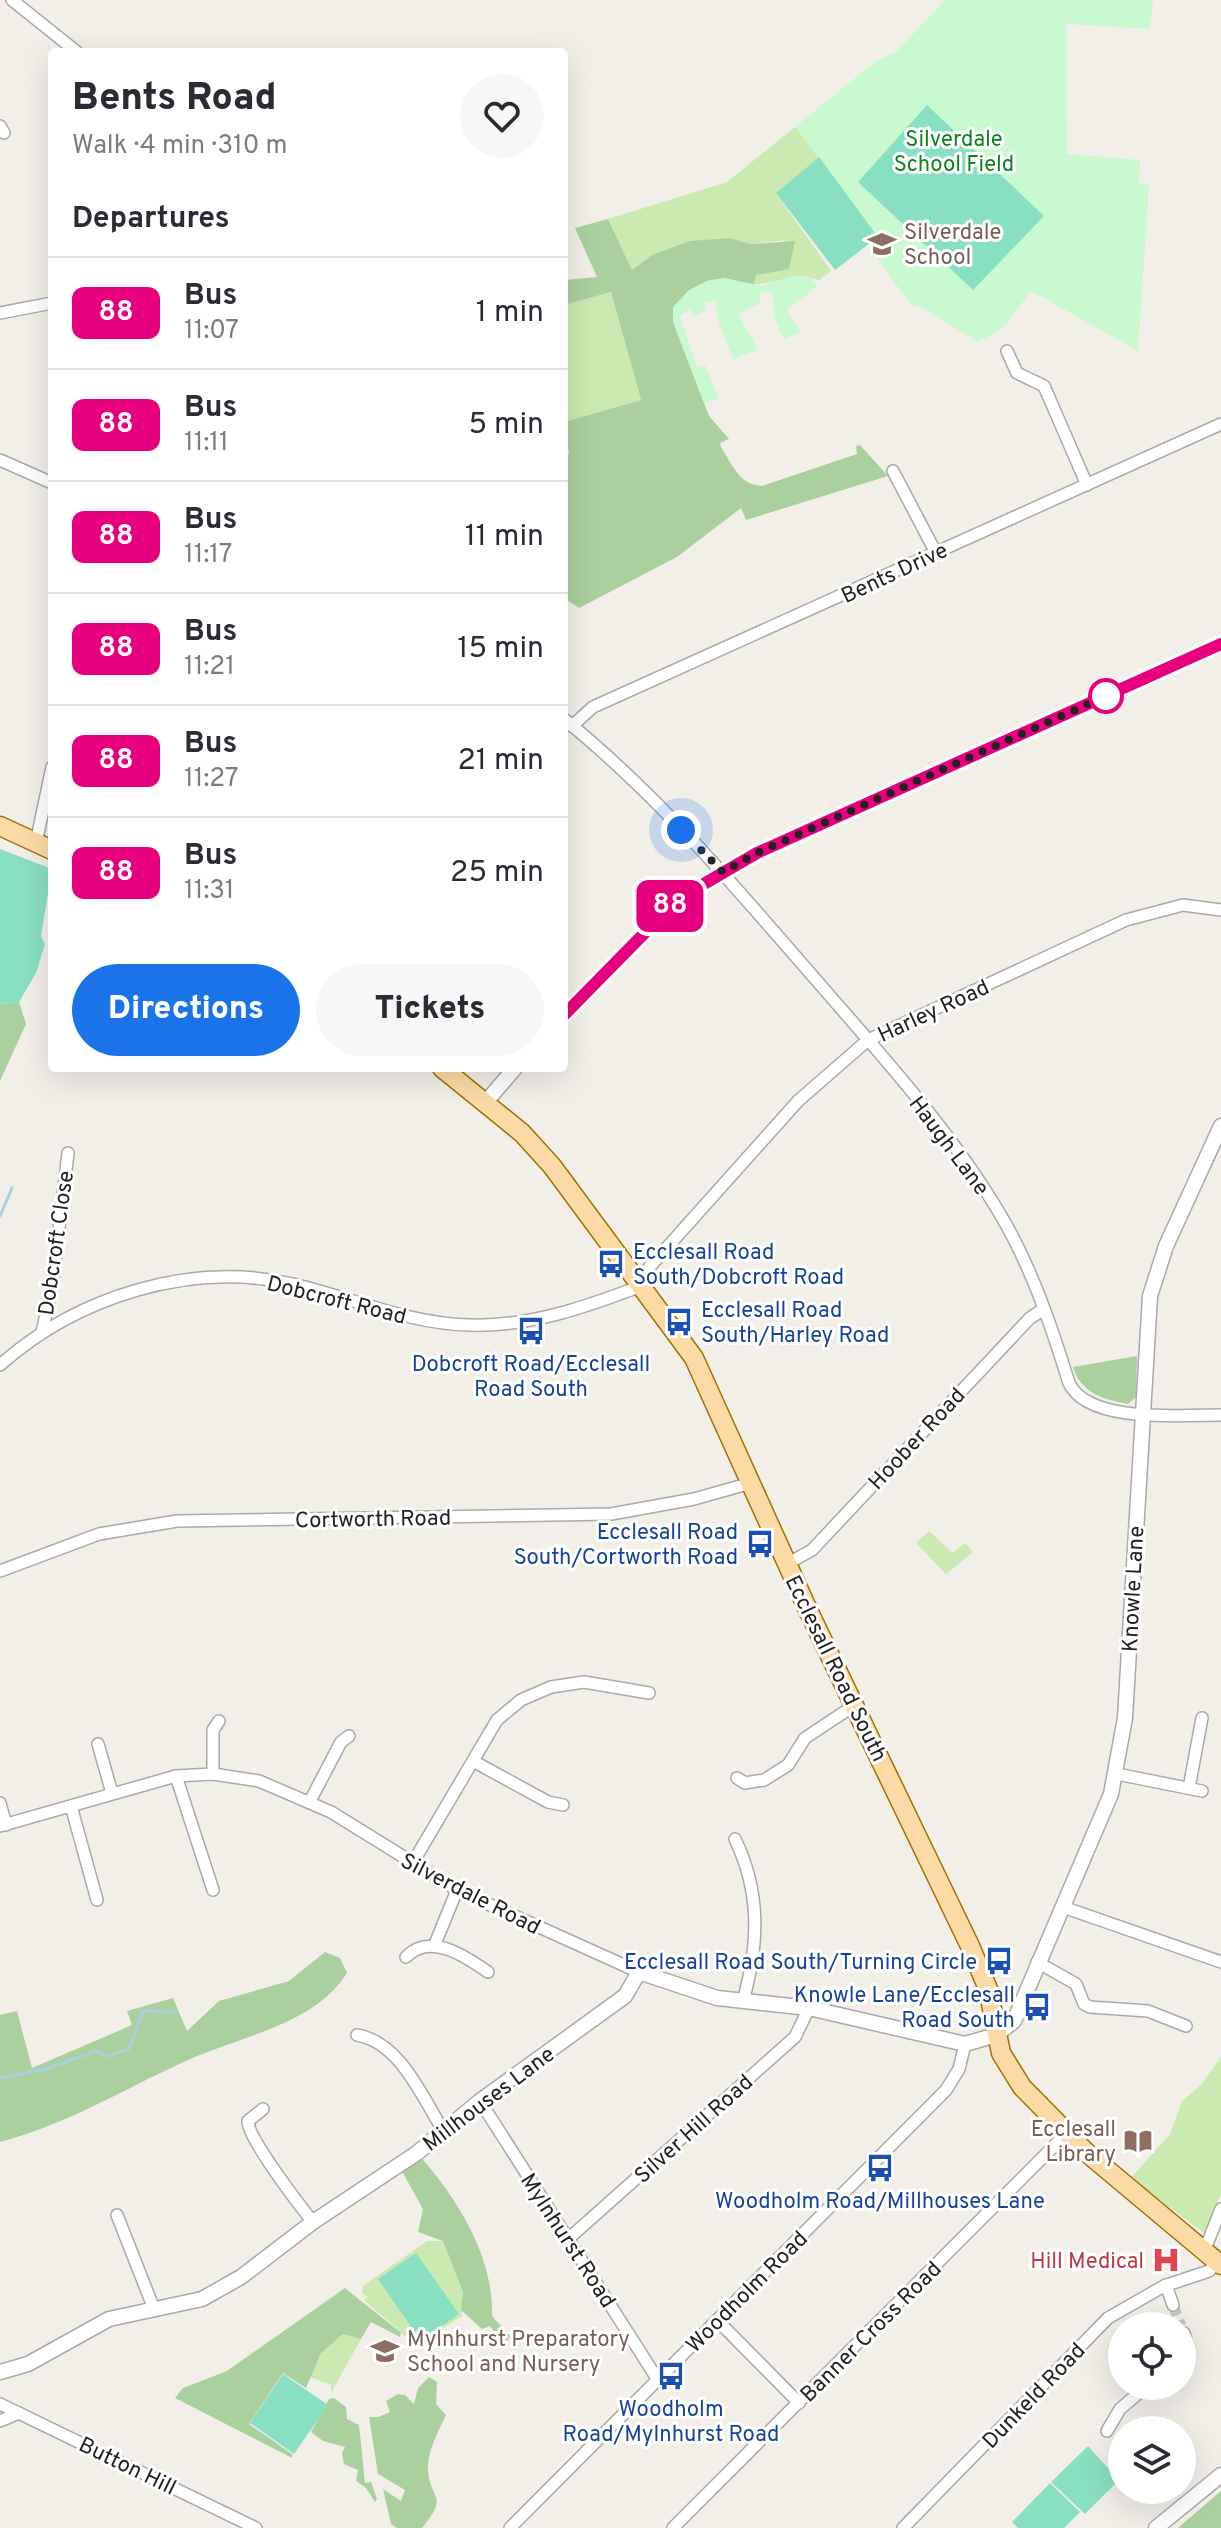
<!DOCTYPE html>
<meta charset="utf-8">
<style>
body{margin:0;font-family:Overpass,sans-serif;background:#f7f7f7;color:#2b2b33;height:100vh;display:flex;flex-direction:column;font-size:30px;white-space:nowrap}
*{box-sizing:border-box;margin:0}
p{font-size:26px;color:#7c7c81}
.icon{flex:none;width:44px;height:44px;fill:none;stroke:currentColor;stroke-width:2;stroke-linecap:round;stroke-linejoin:round}
.map{position:relative;flex:1;overflow:hidden}
.side{position:absolute;left:48px;top:48px;width:520px;height:1024px;display:flex;flex-direction:column;background:#fff;border-radius:8px;box-shadow:0 8px 32px #0002}
.side>*{flex:none}
.badge{padding:0 16px;border-radius:12px;font-size:28px;line-height:52px}
.fabs{position:absolute;left:1108px;top:2312px;display:grid;gap:16px}
.fabs a{display:grid;place-items:center;width:88px;height:88px;border-radius:50%;background:#fff;box-shadow:0 8px 32px #0002;font-size:40px}
.you{position:absolute;width:40px;height:40px;margin:-20px;border:6px solid #fff;border-radius:50%;background:#1a73e8;box-shadow:0 0 0 12px #1a73e833}
.map>.badge{position:absolute;translate:-50% -50%;box-shadow:0 0 0 4px #fff}
h2{padding:0 24px;font-size:30px;line-height:72px}
.round{display:grid;place-items:center;flex:none;width:84px;height:84px;border-radius:42px;background:#f7f7f7}
.summary{display:flex;align-items:center;justify-content:space-between;height:136px;padding:0 24px}
h1{font-size:38px;font-weight:800;line-height:60px}
.button{display:flex;gap:16px;margin-top:auto;padding:16px 24px}
.button a{flex:1;height:92px;border-radius:48px;background:#1a73e8;color:#fff;font-size:32px;font-weight:800;line-height:92px;text-align:center}
.button a+a{background:#f7f7f7;color:#2b2b33}
ul{padding:0;list-style:none}
li{display:flex;align-items:center;gap:24px;height:112px;padding:0 24px;border-top:2px solid #e1e1e2}
li div{flex:1}
li b{display:block;font-size:30px}
li em{font-style:normal}
li .badge{min-width:88px;font-weight:700;text-align:center}
.map>svg:first-child{display:block}
.grass{fill:#caeab1}
.forest{fill:#aad09e}
.park{fill:#c8f9cf}
.pitch{fill:#89dfc2}
.lines{fill:none;stroke-linecap:round;stroke-linejoin:round}
.stream{stroke:#aad0de;stroke-width:3}
.minor-tunnel{stroke:#c8c6c1;stroke-width:11;stroke-dasharray:11 5.5;stroke-linecap:butt}
.minor-casing{stroke:#a9a9a9;stroke-width:14}
.tertiary-casing{stroke:#a9a9a9;stroke-width:17}
.primary-casing{stroke:#9e7302;stroke-width:21}
.minor{stroke:#fff;stroke-width:11}
.tertiary{stroke:#fff;stroke-width:14}
.primary{stroke:#fbdaa5;stroke-width:18}
.line-casing{stroke:#fff;stroke-width:18}
.line{stroke:#e6007e;stroke-width:12}
.walk{stroke:#222;stroke-width:8;stroke-dasharray:0 14.4}
.stop-dot{fill:#fff;stroke:#e6007e;stroke-width:4}
.labels{text-anchor:middle;stroke-width:6;stroke-linejoin:round;paint-order:stroke}
.park-label{font-size:22px;fill:#0d821d;stroke:#fff}
.education-label{font-size:22px;fill:#785e54;stroke:#fff;text-anchor:start}
.street-label{font-size:22px;fill:#222;stroke:#fff}
.transit-label{font-size:22px;fill:#164399;stroke:#fff}
.health-label{font-size:22px;fill:#be3a42;stroke:#fff;text-anchor:end}
</style>
<div class="map">
<svg width="1221" height="2528" viewBox="0 0 1221 2528">
<rect width="100%" height="100%" fill="#f2efe9"/>
<!-- grass -->
<g class="grass">
<path d="M795,127L819,157L776,193L831,271L819,280L803,276L754,285L756,275L785,240L750,244L730,238L652,255L632,270L608,219L727,182Z"/>
<path d="M611,292L641,400L564,422V305Z"/>
<path d="M929,1531L953,1553L965,1543L973,1552L946,1574L916,1543Z"/>
<path d="M1221,2057V2194L1204,2233L1131,2178L1170,2134L1182,2101L1200,2086Z"/>
<path d="M427,2241H443L463,2292L462,2316L416,2346L364,2300L368,2297L362,2293L363,2286Z"/>
<path d="M343,2334L361,2339L331,2393V2385L310,2377L321,2353Z"/>
</g>
<!-- forest -->
<g class="forest">
<path d="M608,219L632,270L652,255L690,241L730,238L750,244L795,241L789,269L756,275L754,285L724,278L707,281L673,322L709,416L729,439L720,443L721,447C732,464 739,485 762,486L857,454L856,446L860,445L888,476L746,520L741,508L677,557L579,608L564,598V456L569,454L564,422L641,400L611,292L564,305V280L597,277L575,228Z"/>
<path d="M19,1002L26,1024L0,1081V1004Z"/>
<path d="M1137,1356L1136,1397L1128,1404C1102,1399 1081,1393 1073,1367Z"/>
<path d="M325,1952L340,1958L347,1973C316,2023 246,2035 195,2057C128,2086 72,2123 0,2142V2015L17,2011L32,2068L132,2025L127,2011L173,1998L187,2031L219,2001L289,1981Z"/>
<path d="M417,2153C456,2196 494,2256 492,2316L510,2336L505,2345L490,2326L482,2329L461,2310L463,2292L443,2241L418,2232L423,2209L399,2166Z"/>
<path d="M345,2288L401,2333L400,2337L371,2322L361,2339L343,2334L321,2353L306,2388L283,2373L249,2424L292,2454V2458L175,2398L183,2388L227,2371Z"/>
<path d="M429,2377L437,2382L436,2404L446,2415C438,2432 427,2452 428,2470C430,2501 450,2494 422,2528H397L391,2524L383,2489L401,2501L405,2490L378,2474L369,2417H378L390,2412L386,2401L398,2394L405,2395L414,2404L418,2388Z"/>
<path d="M334,2398L346,2407L347,2419L359,2425L365,2483L371,2482L377,2499L375,2502L366,2488L356,2481L358,2470L344,2464L342,2453L345,2447L323,2441L311,2432L329,2399Z"/>
<path d="M1221,2491V2528H1178Z"/>
</g>
<!-- park -->
<g class="park">
<path d="M945,0H1153L1150,29L1066,24L1067,154L1140,160L1139,183L1149,185L1138,351L1031,291L1004,327L978,342L925,309L911,305L873,253L870,243L878,237L795,127L876,61L897,51Z"/>
<path d="M794,275L812,279L818,286L786,310L801,332L784,340L774,316L772,292L760,293V303L738,314L758,350L733,359L719,324L715,301L705,302L706,311L694,316L690,309L680,316L697,367L705,365L719,399L704,403L673,321V307L689,290L707,281L724,278L762,286Z"/>
</g>
<!-- pitch -->
<g class="pitch">
<path d="M927,105L1044,216L973,290L858,182Z"/>
<path d="M819,157L878,237L835,270L776,193Z"/>
<path d="M0,849L52,869L41,936L45,944L36,973L19,1002L0,1004Z"/>
<path d="M416,2253L459,2314L421,2341L378,2279Z"/>
<path d="M283,2374L328,2405L294,2454L250,2423Z"/>
<path d="M1088,2446L1119,2480L1085,2514L1051,2482Z"/>
<path d="M1050,2483L1080,2512L1064,2528H1018L1012,2522Z"/>
</g>
<g class="lines">
<!-- stream -->
<g class="stream">
<path d="M0,1216L12,1188"/>
<path d="M0,2078L47,2069L96,2051L107,2056L129,2049L143,2011L176,2012"/>
</g>
<!-- minor-tunnel -->
<path class="minor-tunnel" d="M1173,2305L1181,2326"/>
<defs>
<g id="minor">
<path d="M12,0L77,52"/>
<path d="M0,126L4,133"/>
<path d="M0,313L52,303"/>
<path d="M1007,351L1017,373L1044,386L1087,485"/>
<path d="M0,460L52,483"/>
<path d="M893,471L936,553"/>
<path d="M564,719C658,795 738,890 817,981C881,1055 950,1130 1000,1214C1031,1266 1051,1325 1069,1383C1088,1424 1183,1415 1221,1415"/>
<path d="M572,726L593,707L1221,424"/>
<path d="M36,843L52,767"/>
<path d="M637,1281L798,1101L868,1040L1126,920L1183,905L1221,910"/>
<path d="M42,1332L52,1287L68,1153"/>
<path d="M0,1365C78,1296 191,1261 293,1284C353,1298 409,1324 470,1325C529,1327 586,1307 641,1286"/>
<path d="M787,1564L812,1550L1030,1318L1044,1309"/>
<path d="M0,1571L99,1534L177,1521L611,1514L694,1499L751,1483"/>
<path d="M98,1744L112,1793"/>
<path d="M473,1761L548,1802L563,1805"/>
<path d="M213,1774V1730L219,1721"/>
<path d="M1117,1774L1202,1791"/>
<path d="M176,1776L213,1890"/>
<path d="M737,1778L745,1783L764,1780L788,1765L805,1738L855,1705"/>
<path d="M1189,1788L1202,1718"/>
<path d="M310,1801L341,1742L349,1736"/>
<path d="M0,1803L6,1825"/>
<path d="M71,1806L97,1900"/>
<path d="M0,1826L176,1776L213,1774L259,1781L331,1812L457,1890L639,1972"/>
<path d="M735,1839C761,1893 759,1944 743,2001"/>
<path d="M412,1864L497,1720L521,1700L551,1687L584,1682L649,1693"/>
<path d="M1063,1907L1221,1962"/>
<path d="M435,1944L457,1890"/>
<path d="M406,1957C430,1932 465,1956 488,1972"/>
<path d="M1037,1962L1076,1984L1084,2004L1090,2007L1148,2011L1186,2026"/>
<path d="M357,2035C400,2042 422,2097 443,2130"/>
<path d="M480,2101L658,2380"/>
<path d="M263,2109L248,2121C247,2137 300,2206 313,2222"/>
<path d="M117,2215L154,2309"/>
<path d="M567,2240L795,2037L809,2008"/>
<path d="M1205,2249L1221,2209"/>
<path d="M1166,2285L1173,2305"/>
<path d="M718,2321L799,2403"/>
<path d="M1182,2355L1187,2344L1184,2333"/>
<path d="M0,2404L256,2528"/>
<path d="M0,2421L19,2413"/>
<path d="M1107,2431L1120,2409L1147,2386"/>
<path d="M510,2528L946,2090L959,2069L965,2044"/>
<path d="M673,2528L1066,2134"/>
<path d="M903,2528L1108,2318L1164,2286L1209,2271L1218,2262"/>
</g>
<g id="tertiary">
<path d="M564,1015L678,899L757,853L1221,644"/>
<path d="M485,1103L515,1068"/>
<path d="M0,2372L28,2364L109,2319L202,2299L241,2277L313,2222L417,2153L480,2101L625,1996L639,1972L717,1998L809,2008L965,2044L996,2035L1014,2021L1111,1794L1125,1718L1150,1296L1166,1246L1221,1126"/>
<path d="M1156,2528L1221,2475"/>
</g>
<g id="primary">
<path d="M0,826L52,850"/>
<path d="M442,1068L522,1133L552,1166L694,1358L808,1610L970,1946L988,1989L1001,2053L1022,2087L1086,2152L1221,2265"/>
</g>
</defs>
<!-- minor casing -->
<use href="#minor" class="minor-casing"/>
<!-- tertiary casing -->
<use href="#tertiary" class="tertiary-casing"/>
<!-- primary casing -->
<use href="#primary" class="primary-casing"/>
<!-- minor -->
<use href="#minor" class="minor"/>
<!-- tertiary -->
<use href="#tertiary" class="tertiary"/>
<!-- primary -->
<use href="#primary" class="primary"/>
</g>
<g class="lines">
<defs>
<path id="line" d="M564,1015L678,899L757,853L1221,644"/>
</defs>
<!-- line casing -->
<use href="#line" class="line-casing"/>
<!-- line -->
<use href="#line" class="line"/>
<!-- walk -->
<path class="walk" d="M681,830L723,872L757,853L1106,696"/>
</g>
<!-- icons -->
<defs>
<symbol id="school-bare" viewBox="-9 -9 18 18"><path d="M0-5L7-2L0 1L-7-2ZM-4 1L0 2.5L4 1V4Q0 6-4 4Z" fill="#8d6e63" stroke="#fff" stroke-width="2.5" paint-order="stroke"/></symbol>
<symbol id="bus-bare" viewBox="-9 -9 18 18"><path d="M-5-6H5V4H4V6H2V4H-2V6H-4V4H-5ZM-3.5-4V0h7V-4ZM-3.5 1.2v1.5H-2V1.2ZM2 1.2v1.5H3.5V1.2Z" fill="#1a4fb4" stroke="#fff" stroke-width="2.5" paint-order="stroke"/></symbol>
<symbol id="library-bare" viewBox="-9 -9 18 18"><path d="M-6-4Q-3-5.5-.7-3.5V5Q-3 3-6 4ZM6-4Q3-5.5 .7-3.5V5Q3 3 6 4Z" fill="#8d6e63" stroke="#fff" stroke-width="2.5" paint-order="stroke"/></symbol>
<symbol id="hospital-bare" viewBox="-9 -9 18 18"><path d="M-5-5h3v3.5h4V-5h3V5h-3V1.5h-4V5h-3Z" fill="#e0444e" stroke="#fff" stroke-width="2.5" paint-order="stroke"/></symbol>
</defs>
<g fill-rule="evenodd">
<use href="#school-bare" x="862" y="224" width="40" height="40"/>
<use href="#bus-bare" x="591" y="1244" width="40" height="40"/>
<use href="#bus-bare" x="659" y="1302" width="40" height="40"/>
<use href="#bus-bare" x="511" y="1311" width="40" height="40"/>
<use href="#bus-bare" x="740" y="1524" width="40" height="40"/>
<use href="#bus-bare" x="979" y="1941" width="40" height="40"/>
<use href="#bus-bare" x="1017" y="1987" width="40" height="40"/>
<use href="#library-bare" x="1118" y="2121" width="40" height="40"/>
<use href="#bus-bare" x="860" y="2148" width="40" height="40"/>
<use href="#hospital-bare" x="1146" y="2240" width="40" height="40"/>
<use href="#school-bare" x="365" y="2331" width="40" height="40"/>
<use href="#bus-bare" x="651" y="2356" width="40" height="40"/>
</g>
<!-- markers -->
<circle class="stop-dot" cx="1106" cy="696" r="16"/>
<g class="labels">
<!-- park labels -->
<g class="park-label">
<text x="954" y="146">Silverdale<tspan x="954" dy="25">School Field</tspan></text>
</g>
<!-- education labels -->
<g class="education-label">
<text x="904" y="239">Silverdale<tspan x="904" dy="25">School</tspan></text>
<text x="1116" y="2136" text-anchor="end">Ecclesall<tspan x="1116" dy="25">Library</tspan></text>
<text x="407" y="2346">Mylnhurst Preparatory<tspan x="407" dy="25">School and Nursery</tspan></text>
</g>
<!-- street labels -->
<g class="street-label">
<text transform="translate(894 572) rotate(-25)" y="8">Bents Drive</text>
<text transform="translate(933 1010) rotate(-25)" y="8">Harley Road</text>
<text transform="translate(950 1145) rotate(53)" y="8">Haugh Lane</text>
<text transform="translate(55 1243) rotate(-82)" y="8">Dobcroft Close</text>
<text transform="translate(337 1299) rotate(14)" y="8">Dobcroft Road</text>
<text transform="translate(916 1438) rotate(-47)" y="8">Hoober Road</text>
<text transform="translate(373 1518) rotate(-1)" y="8">Cortworth Road</text>
<text transform="translate(1132 1589) rotate(-87)" y="8">Knowle Lane</text>
<text transform="translate(837 1668) rotate(64)" y="8">Ecclesall Road South</text>
<text transform="translate(471 1893) rotate(27)" y="8">Silverdale Road</text>
<text transform="translate(488 2098) rotate(-37)" y="8">Millhouses Lane</text>
<text transform="translate(693 2128) rotate(-42)" y="8">Silver Hill Road</text>
<text transform="translate(569 2240) rotate(57)" y="8">Mylnhurst Road</text>
<text transform="translate(746 2291) rotate(-45)" y="8">Woodholm Road</text>
<text transform="translate(870 2331) rotate(-45)" y="8">Banner Cross Road</text>
<text transform="translate(1033 2395) rotate(-46)" y="8">Dunkeld Road</text>
<text transform="translate(128 2465) rotate(26)" y="8">Button Hill</text>
</g>
<!-- transit labels -->
<g class="transit-label">
<text x="633" y="1259" text-anchor="start">Ecclesall Road<tspan x="633" dy="25">South/Dobcroft Road</tspan></text>
<text x="701" y="1317" text-anchor="start">Ecclesall Road<tspan x="701" dy="25">South/Harley Road</tspan></text>
<text x="531" y="1371">Dobcroft Road/Ecclesall<tspan x="531" dy="25">Road South</tspan></text>
<text x="738" y="1539" text-anchor="end">Ecclesall Road<tspan x="738" dy="25">South/Cortworth Road</tspan></text>
<text x="977" y="1969" text-anchor="end">Ecclesall Road South/Turning Circle</text>
<text x="1015" y="2002" text-anchor="end">Knowle Lane/Ecclesall<tspan x="1015" dy="25">Road South</tspan></text>
<text x="880" y="2208">Woodholm Road/Millhouses Lane</text>
<text x="671" y="2416">Woodholm<tspan x="671" dy="25">Road/Mylnhurst Road</tspan></text>
</g>
<!-- health labels -->
<g class="health-label">
<text x="1144" y="2268">Hill Medical</text>
</g>
</g>
</svg>
<div class="fabs">
<a><svg class="icon" aria-label="locate" viewBox="0 0 24 24"><circle cx="12" cy="12" r="6"/><path d="M12 2v4M12 18v4M2 12h4M18 12h4"/></svg></a>
<a><svg class="icon" aria-label="layers" viewBox="0 0 24 24"><path d="M12 4l9 5-9 5-9-5zM3 14l9 5 9-5"/></svg></a>
</div>
<div class="you" style="left:681px;top:830px"></div>
<b class="badge" style="left:670px;top:906px;background:#e6007e;color:#fff">88</b>
<section class="side">
<div class="summary"><div><h1>Bents Road</h1><p>Walk · 4 min · 310 m</p></div><a class="round"><svg class="icon" aria-label="heart" viewBox="0 0 24 24"><path d="M12 20l-8-8c-3-5 5-10 8-4 3-6 11-1 8 4z"/></svg></a></div>
<h2>Departures</h2>
<ul>
<li><span class="badge" style="background:#e6007e;color:#fff">88</span><div><b>Bus</b><p>11:07</p></div><em>1 min</em></li>
<li><span class="badge" style="background:#e6007e;color:#fff">88</span><div><b>Bus</b><p>11:11</p></div><em>5 min</em></li>
<li><span class="badge" style="background:#e6007e;color:#fff">88</span><div><b>Bus</b><p>11:17</p></div><em>11 min</em></li>
<li><span class="badge" style="background:#e6007e;color:#fff">88</span><div><b>Bus</b><p>11:21</p></div><em>15 min</em></li>
<li><span class="badge" style="background:#e6007e;color:#fff">88</span><div><b>Bus</b><p>11:27</p></div><em>21 min</em></li>
<li><span class="badge" style="background:#e6007e;color:#fff">88</span><div><b>Bus</b><p>11:31</p></div><em>25 min</em></li>
</ul>
<div class="button"><a>Directions</a><a>Tickets</a></div>
</section>
</div>
